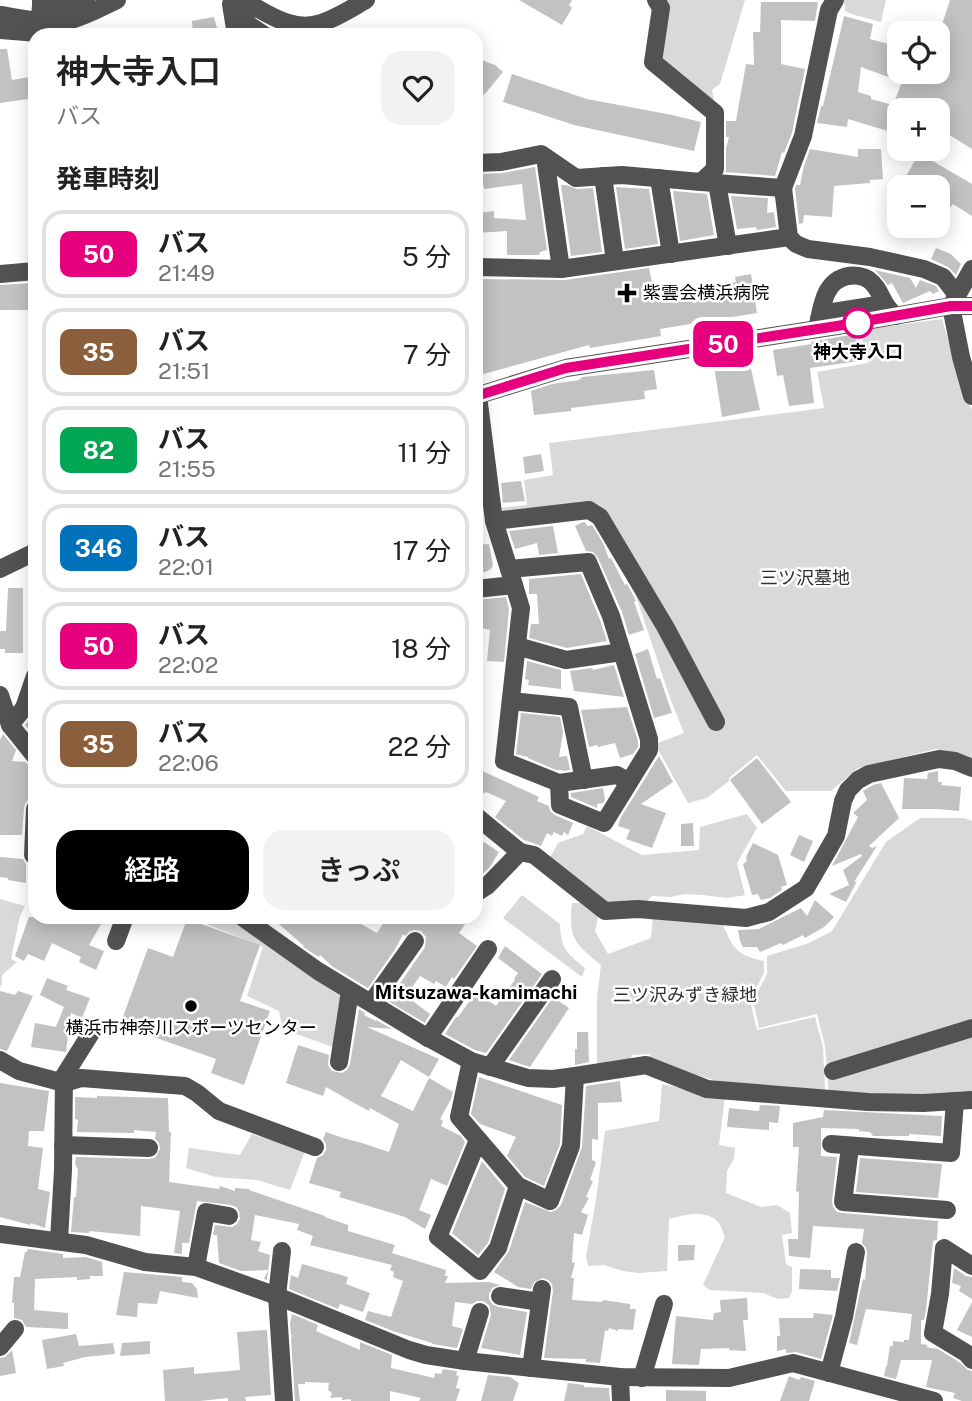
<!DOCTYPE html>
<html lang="ja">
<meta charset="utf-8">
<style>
body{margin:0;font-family:"Public Sans","Noto Sans JP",sans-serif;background:#f2f2f2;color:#222;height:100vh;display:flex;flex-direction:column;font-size:26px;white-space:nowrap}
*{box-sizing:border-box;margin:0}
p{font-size:23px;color:#767676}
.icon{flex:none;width:38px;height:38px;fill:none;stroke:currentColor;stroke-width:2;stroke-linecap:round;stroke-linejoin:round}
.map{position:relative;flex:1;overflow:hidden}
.drawer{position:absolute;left:28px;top:28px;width:455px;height:896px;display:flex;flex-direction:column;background:#fff;border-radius:21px;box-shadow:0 4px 18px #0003}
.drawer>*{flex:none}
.badge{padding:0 14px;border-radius:10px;font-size:24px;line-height:46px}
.controls{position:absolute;left:887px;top:21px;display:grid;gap:14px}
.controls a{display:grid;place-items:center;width:63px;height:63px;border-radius:14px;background:#fff;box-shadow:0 4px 18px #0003;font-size:35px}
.map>.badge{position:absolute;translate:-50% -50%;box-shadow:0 0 0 4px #fff}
h2{padding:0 28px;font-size:26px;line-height:63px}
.round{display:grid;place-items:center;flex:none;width:74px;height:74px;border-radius:21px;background:#f2f2f2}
.summary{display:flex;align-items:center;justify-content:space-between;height:119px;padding:0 28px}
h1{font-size:33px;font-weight:600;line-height:52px}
.primary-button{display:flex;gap:14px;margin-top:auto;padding:14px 28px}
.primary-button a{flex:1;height:80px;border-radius:21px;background:#000;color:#fff;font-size:28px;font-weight:600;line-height:80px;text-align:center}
.primary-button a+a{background:#f2f2f2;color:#222}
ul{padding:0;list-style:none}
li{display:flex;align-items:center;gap:21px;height:88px;margin:0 14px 10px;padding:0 14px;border:4px solid #e0e0e0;border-radius:21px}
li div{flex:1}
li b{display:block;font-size:26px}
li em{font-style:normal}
li .badge{min-width:77px;font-weight:700;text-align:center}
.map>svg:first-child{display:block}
.green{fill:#d9d9d9}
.building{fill:#c2c2c2;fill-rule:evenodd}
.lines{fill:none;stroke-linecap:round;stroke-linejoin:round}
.minor{stroke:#525252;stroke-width:18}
.minor-bridge{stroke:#525252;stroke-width:18}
.line-casing{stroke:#fff;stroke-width:16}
.line{stroke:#e6007e;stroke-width:10}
.poi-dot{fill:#000;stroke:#fff;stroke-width:2.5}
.stop-dot{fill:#fff;stroke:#e6007e;stroke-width:3.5}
.labels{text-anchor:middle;stroke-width:5;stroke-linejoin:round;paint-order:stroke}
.poi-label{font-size:18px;fill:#000;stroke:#fff;text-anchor:start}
.stop-label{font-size:18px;font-weight:bold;fill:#000;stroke:#fff}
.park-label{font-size:18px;fill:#303030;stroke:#fff}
.neighbourhood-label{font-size:19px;font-weight:bold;fill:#000;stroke:#fff}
</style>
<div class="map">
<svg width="972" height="1401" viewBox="0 0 972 1401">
<rect width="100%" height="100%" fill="#fff"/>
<!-- green -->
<g class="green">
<path d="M660,0H745L720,84L712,90L715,105L656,60Z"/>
<path d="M844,0H886L881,22L851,14L845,11Z"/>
<path d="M942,319L962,388L972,410V759L936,749L858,768L831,791H786L757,755L729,778V781L707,798L688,803L655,744L684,733L670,698L631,581L591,505L500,516L499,508L527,505L524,480L553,475L549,443L824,408L817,372L868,363L860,330Z"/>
<path d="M747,814L757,828L737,863L745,895L728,898L703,895L685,894L670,897L652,896L645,903L605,904L549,859L558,843L583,834L587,826L642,855L699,850L700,827Z"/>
<path d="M920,818H964L972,821V1096L829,1095L825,1046L817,1014L759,1028L753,1001L767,974V956L809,943L832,931L886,842Z"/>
<path d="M522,895L560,924C561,950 566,952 585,968L582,977L503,918Z"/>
<path d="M0,899L25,906L20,916L11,959L17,962L2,975V985L0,987Z"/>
<path d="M572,903H586L599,914L595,931L608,954L651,938L653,917L723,925C734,950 737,955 764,961V973L750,1000L757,1030L815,1017L823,1047L825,1090L718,1081L688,1073L650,1060V1054L632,1055L630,1060L597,1064V997L601,965C575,943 568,939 572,903Z"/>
<path d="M190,917H230L341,992L333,1047L296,1034L282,1026L279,1011L247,996L263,947Z"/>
<path d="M662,1084L707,1094L725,1096L719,1145L735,1148L734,1159L727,1171L726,1193L761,1207L777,1205L790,1213L792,1233L782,1235L786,1264L792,1267V1291L789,1298L778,1299L763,1293L710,1290L703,1285L725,1237C723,1233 721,1225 718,1222C706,1209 683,1215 669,1219L667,1271L638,1273L623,1271L604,1265L588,1266L586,1256L596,1200L605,1131L659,1121Z"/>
<path d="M252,1134L305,1151L290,1190L257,1180L216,1177L186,1168L189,1148L240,1155Z"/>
</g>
<!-- building -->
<g class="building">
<path d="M519,0H572L569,5L572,8L562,25Z"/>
<path d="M950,0H972V149L938,128V110H900V132L891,129V132L848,119L847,127L817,123L821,106H823L844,16L873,24L870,39L900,47V72H938V37ZM861,67L902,82L893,105L871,99V96L858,92Z"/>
<path d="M761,2H818L815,21L781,20V64L805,69L792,133L784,153L782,152L775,176L726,172V148L729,137H726V121H736L746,64L754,65L753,32H760Z"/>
<path d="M214,17L218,32L193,35L192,21Z"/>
<path d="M0,49H7L12,80L35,76V98L0,103Z"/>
<path d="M476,58L495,65L503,72L484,95L476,88Z"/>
<path d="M512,74L587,99L672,115L701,122L694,151L574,125L503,102Z"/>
<path d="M810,149L858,157V149H881L883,179L870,180V183L834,186L832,217L804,215L803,223L799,224L795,189L796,185H800L804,166Z"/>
<path d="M919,153L972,184V216L953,204L951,207L938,199V187H920L905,178Z"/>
<path d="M535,167L547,250L540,252L539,255H507V231L476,233L477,213L494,211V218L526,220L522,184L484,189L481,174L503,173Z"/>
<path d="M561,185H566L577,189L593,188L602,252L571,256Z"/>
<path d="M616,187L649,189L658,244L625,249Z"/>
<path d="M673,191L707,194L714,235L680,241Z"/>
<path d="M731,196L768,198L767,213L774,212L776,227L757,230L756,227L737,229Z"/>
<path d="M936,248L951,254L961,264L956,275L948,267L931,259Z"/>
<path d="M649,268L655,296L736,282L735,277L751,274L757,313L660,329L661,336L590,348L589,345L476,376V279L565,280Z"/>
<path d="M875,270L910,278L916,288L920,280L936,286L939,291L933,294L930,291L903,303L892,283L888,285Z"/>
<path d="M35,283V310H0V285Z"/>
<path d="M855,334L859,361L810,368L814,403L789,406L783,375L777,376L773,350L812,344L811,342Z"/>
<path d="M748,355L760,410L722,417L714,366L716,362Z"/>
<path d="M654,370L657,389L644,391L645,399L571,408V411L534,415L531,391L552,384L579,380L582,377Z"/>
<path d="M541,454L544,471L525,474L523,457Z"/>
<path d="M521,481L525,501L503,503L501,483Z"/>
<path d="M583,522H585L587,526L592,525L603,543L609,559L611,558L625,585L627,584L634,597L636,601L634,602L644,630L629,635L622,612L598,558L593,552L586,551L575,526Z"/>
<path d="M553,526L558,553L539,555L537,543L515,549L509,531Z"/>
<path d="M489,544L493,565L491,569L485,572L476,571V545Z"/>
<path d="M581,574L600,620L607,641L567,648L529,638L531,624H539L537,594H529V579Z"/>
<path d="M8,588H23V653H5V649H0V631H6Z"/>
<path d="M506,597L509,609L504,662L487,661L490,630L480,628L481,620L476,621V600Z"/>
<path d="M648,649L657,679L660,678L672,713L654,718L635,654Z"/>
<path d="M527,661L561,670V689L528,685L529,680L525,679Z"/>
<path d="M614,665L624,697L574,691L570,671L592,668L593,670Z"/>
<path d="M627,707L638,741V747L633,754L620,758L615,743L598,747L597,745L589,747L581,710Z"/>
<path d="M35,711V738L25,725Z"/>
<path d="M521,713L560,717L563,732L559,757L567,756L570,770L563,771L562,770H556L528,758V757L516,754Z"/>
<path d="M3,734L16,750L12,761L25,762L32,767L29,799L25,804L24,808L22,835H0V740Z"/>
<path d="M659,756L673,782L641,804L666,813L652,848L626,839L630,830L618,826L621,817Z"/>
<path d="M757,758L791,802L762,824L730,780Z"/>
<path d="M476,768L539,797L537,801L549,806L550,811L555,815L573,823L568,835L564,832L562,836L554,832L552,836L547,833L541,846L524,840L495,817L506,801L486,792L476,798Z"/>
<path d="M938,771V782H942L941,785L961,787L959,811L937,809H902L904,778L927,779L928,773Z"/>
<path d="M881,783L899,818L869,846L872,848L877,846L854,882L857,881L846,902L829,894L849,885L843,870L862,856L861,854L832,866L858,817L853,813L867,800L863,791L873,785Z"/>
<path d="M603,788L605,800L603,803L597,804V808L571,797V793Z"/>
<path d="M693,823L694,846H681V824Z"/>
<path d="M799,835L813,841L804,862L790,855Z"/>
<path d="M484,842L499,852L490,867L476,880V853Z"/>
<path d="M753,843L778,855L787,885L781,887L782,890L770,898L761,900L758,894L752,895L743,864L747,861L746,857Z"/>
<path d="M0,857L23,859L26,864V883L8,880V878L0,877Z"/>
<path d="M815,900L834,917L824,927L805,938L803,935L783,945L781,943L760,952L757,947H743L740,941L738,930L759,929L801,908L807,916Z"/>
<path d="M29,917H105L89,945L104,951L96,970L79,962L81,957L52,943L44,961L28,954L24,961L15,956Z"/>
<path d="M271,917H349L377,933L387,917H470L459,933L477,946L454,979L452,977L446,987L436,981L434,984L420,976L406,996L430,1014L425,1023L388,1001L425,947L426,937L421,931L415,930L410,931L405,936L403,934L396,948L368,988L333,967L320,955L319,957L303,947L304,946Z"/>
<path d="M187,919L260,945L240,1001L270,1011L244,1085L211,1073L216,1059L120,1025L148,948L173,957Z"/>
<path d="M505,946L542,974L486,1053L475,1050L445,1034L456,1017H458L476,992L496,1006L515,980L514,979L518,973L498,958Z"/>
<path d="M47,978L68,986L66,990L90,998L82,1018L71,1013L66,1052L31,1047L35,1023L56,1027L64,1007L40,995Z"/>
<path d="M0,991L15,995L18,991L33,996L7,1051L0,1049Z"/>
<path d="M553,997L569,1008L530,1067L509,1060Z"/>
<path d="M359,1009L365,1013L364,1015L376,1021V1020L392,1029L367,1027L439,1059L429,1077L401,1060L381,1096L413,1111L429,1078L453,1092L451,1099L440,1119L443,1121L441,1126L461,1136L465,1142L447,1186L431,1179L419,1210L431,1215L425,1229L405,1217L339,1197L341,1192L309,1183L317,1158L323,1155L326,1150V1144L323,1139L326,1132L343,1138L362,1143L389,1152L399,1124L370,1108L369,1111L356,1104L326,1087L323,1096L286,1083L298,1045L329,1055L328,1065L332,1071L342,1073L347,1070L350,1064Z"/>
<path d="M577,1032H588L589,1062L575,1065V1049H577Z"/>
<path d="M479,1077L562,1105L560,1144L544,1186L525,1177L507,1156L516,1137L480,1124L471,1114Z"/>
<path d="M620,1081L622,1102L598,1103V1140L592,1139V1160L596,1162L590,1180L593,1181L586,1197L589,1198L581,1212L588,1215L582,1235L574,1233L572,1262L575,1263L571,1278H574L572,1300L602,1302L603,1300L630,1304V1309H636L633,1330L618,1329V1331L609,1328L608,1331L605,1330L600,1363L586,1362V1359L544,1358L553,1291L552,1284L548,1280L543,1278L534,1282L531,1289L518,1287L494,1272L509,1251L525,1202L551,1212L556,1210L561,1205L582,1147L586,1086Z"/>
<path d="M0,1083L49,1091L44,1131H29L28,1146L43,1148L38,1189L50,1192L45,1228L31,1223L30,1225L0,1217Z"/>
<path d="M97,1096L168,1098L169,1132H171L169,1182L219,1189L220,1186L235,1191V1188L250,1189L249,1190L325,1216V1217L348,1225V1231L395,1245L392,1253L446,1270L445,1276H448L445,1283L489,1282L500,1285L492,1288L489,1294V1299L492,1304L498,1307L527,1312L520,1355L481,1348L491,1315L489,1305L483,1301H477L472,1304L455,1302L452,1326L463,1329L457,1348L432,1344V1343L393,1331L365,1320L368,1311L391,1317L403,1281L393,1277L394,1272L390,1270L392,1265L310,1245L313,1236L297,1230L299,1224L255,1215L251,1240L261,1242L258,1251L270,1255L267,1280L264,1279L268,1270L241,1271L219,1263L217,1235H213L215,1225L232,1227L237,1224L240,1219L239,1211L236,1207L231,1205L197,1201L189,1243H182V1254L174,1253L180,1211L141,1206L140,1236L90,1231L89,1233L71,1232L74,1197H76L78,1169L75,1164L76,1157L149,1159L155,1158L160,1149L159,1143L155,1139L156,1132L134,1130V1133L77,1132L78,1120L75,1119V1097L97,1098Z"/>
<path d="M760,1105L780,1106L778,1123L769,1122V1130L727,1127L729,1108L759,1111Z"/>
<path d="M824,1110L942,1116L941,1136L909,1134V1136H873L870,1132L859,1131V1129L821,1128V1156L837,1157L832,1201L833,1207L837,1212L842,1213L938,1221L937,1240L933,1241L926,1310L924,1320H921V1344L928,1345L926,1347L938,1349L959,1362L968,1370L972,1371V1401H962L953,1398L955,1393L926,1387L932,1360H901L896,1379L884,1376L886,1366H887L890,1346H893V1341L904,1342V1340H909L912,1314L866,1309L857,1345L849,1343L863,1279L865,1280L867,1253L866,1248L862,1243L864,1229L813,1226L810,1258L789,1256L788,1239H798L799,1192L796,1191L799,1147H793V1123L823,1117Z"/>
<path d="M860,1158L942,1164L938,1198L856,1192Z"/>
<path d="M482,1161L505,1189L488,1243L478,1255L452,1233Z"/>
<path d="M678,1245H695L694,1260L678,1261Z"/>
<path d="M28,1249L63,1254V1258L86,1257L102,1262L103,1276H90V1279L77,1280V1277L35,1279L34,1310L68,1313V1329L26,1327L22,1320L14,1318V1303H12L14,1277H20L25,1252H27Z"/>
<path d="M302,1264L348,1277L346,1284L370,1293L363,1312L340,1304L338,1309L289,1289L291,1275L298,1278Z"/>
<path d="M954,1268L966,1276L972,1277V1299L959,1291L961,1286L952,1283Z"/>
<path d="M800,1269L831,1270V1278H840L837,1291L799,1289Z"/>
<path d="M124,1272L182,1277V1282L192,1283L197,1289L198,1298L160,1291L157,1304L138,1303L137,1317L116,1315Z"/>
<path d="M747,1298L748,1320H743L746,1351L729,1350V1348L701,1349L699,1365L672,1364L676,1316L713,1320L714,1313L721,1312L720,1300Z"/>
<path d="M972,1302V1337L957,1330Z"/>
<path d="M814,1313L833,1315L821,1359L796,1352L786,1353V1349L777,1351V1336H780L779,1318H813Z"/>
<path d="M292,1314L318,1325L316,1331L360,1350V1342L392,1355L391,1368L434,1378L435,1373L441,1374L443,1369L457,1371L456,1375L459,1376L456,1388L460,1389L456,1401H419L421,1398L390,1391V1401H351V1399L342,1400V1397L330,1398L332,1393L328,1390L329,1383L305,1382V1384H298L300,1401H295L291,1339L292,1335H291L290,1323Z"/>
<path d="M267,1330L271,1395L245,1397L246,1401H228V1398L200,1401H165L163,1370L194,1367V1374L240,1370L237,1332Z"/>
<path d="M76,1334L79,1346L113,1343L115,1354L85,1357L63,1363L64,1366L47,1369L42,1340Z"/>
<path d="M150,1341V1354L120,1356L122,1343Z"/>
<path d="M12,1350L16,1373L0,1376V1358L5,1357Z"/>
<path d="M488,1375L510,1377L519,1383L513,1401H481Z"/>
<path d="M789,1376L799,1380L801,1377L815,1381L809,1401H780Z"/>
<path d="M568,1383L584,1385V1387L609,1388L610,1401H564Z"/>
<path d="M666,1390L706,1391V1401H666Z"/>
</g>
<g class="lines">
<!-- minor -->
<g class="minor">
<path d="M41,0V6C57,7 72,9 86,0"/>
<path d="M234,0L249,25L264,35"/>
<path d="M243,0C266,13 293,33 321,23C337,18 352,8 366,0"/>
<path d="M656,0L661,8L653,62L715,113V169L701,182L783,188L789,237L796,244L808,249L870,257L924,269L943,277L957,295"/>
<path d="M231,4L236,35"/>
<path d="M0,15C21,18 51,25 71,20C88,15 102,7 117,0"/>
<path d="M0,30L38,33"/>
<path d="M545,157L561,269"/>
<path d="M476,163L501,162L541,154L576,178L622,175L701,182"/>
<path d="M603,176L615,261"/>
<path d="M659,178L671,254"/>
<path d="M717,183L728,246"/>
<path d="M783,188L803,136L829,10L835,0"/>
<path d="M476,267L561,269L789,237"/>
<path d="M972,269L951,306L961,357L972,396"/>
<path d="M0,274L35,271"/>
<path d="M819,319L833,312L877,305L888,308"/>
<path d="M817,329C822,308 823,281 848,276C855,275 864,276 869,280C879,287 881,299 888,308C890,311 893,313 896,316"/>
<path d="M476,396L566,368L837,326L951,306H972"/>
<path d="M494,521L589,510L600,517L666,628L716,722"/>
<path d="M0,569L35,552"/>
<path d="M509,569L588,562L611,616L649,739V750L604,823L560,805L559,783"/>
<path d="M514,585L521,608L504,761L559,783L617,775L629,782"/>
<path d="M476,589L514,585L494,521L478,396"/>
<path d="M517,646L566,660L622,652"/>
<path d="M0,695L10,725L35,756"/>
<path d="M511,701L569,707L584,780"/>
<path d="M10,725L24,708L35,676"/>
<path d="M476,816L520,852"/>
<path d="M33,855L35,809"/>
<path d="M476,893L487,886L520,852L534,855L605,911L638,909L746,918L769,912L806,888L836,836L843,801L848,790L858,780L869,774L939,759L955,761L972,768"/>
<path d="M242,917L318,971L425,1036L471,1061L528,1078L553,1079L575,1076L646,1065L707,1089L868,1102L923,1103L972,1100"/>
<path d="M116,941L125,917"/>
<path d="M371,1003L415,941"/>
<path d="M428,1038L488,949"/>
<path d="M0,1060L19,1071L64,1083L81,1078L185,1086L197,1093L219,1111L315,1147"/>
<path d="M471,1061L459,1117L518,1186L550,1201L571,1146L575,1076"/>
<path d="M339,1062L350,991"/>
<path d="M490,1067L552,979"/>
<path d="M833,1071L972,1028"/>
<path d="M478,1140L438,1237L480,1271L498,1248L518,1186"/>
<path d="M831,1144L951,1153L955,1101"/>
<path d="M63,1145L149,1148"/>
<path d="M850,1147L843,1202L947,1210"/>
<path d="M0,1234L86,1245L145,1262L196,1267L277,1296L409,1350L426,1355L465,1361L620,1377L729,1378L793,1363L934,1401"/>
<path d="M59,1240L63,1170L64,1076L91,1033L92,1028"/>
<path d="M282,1251L277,1296L284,1401"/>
<path d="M972,1266L944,1248L940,1294L933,1333L966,1353L972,1360"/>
<path d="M196,1267L206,1212L229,1216"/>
<path d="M500,1296L540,1302"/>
<path d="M0,1347L15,1329"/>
<path d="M465,1361L480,1312"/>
<path d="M531,1368L542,1289"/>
<path d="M829,1373L844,1317L856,1252"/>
<path d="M620,1377L621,1401"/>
<path d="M642,1378L664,1304"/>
</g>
<!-- minor-bridge -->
<path class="minor-bridge" d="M38,33L41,6"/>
</g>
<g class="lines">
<defs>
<path id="line" d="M476,396L566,368L837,326L951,306H972"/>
</defs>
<!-- line casing -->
<use href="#line" class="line-casing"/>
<!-- line -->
<use href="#line" class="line"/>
</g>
<!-- markers -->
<g class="poi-dot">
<path d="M623.5 282.5h7v7h7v7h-7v7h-7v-7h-7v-7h7z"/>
<circle cx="191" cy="1006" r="7"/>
</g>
<circle class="stop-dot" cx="858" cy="323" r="14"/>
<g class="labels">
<!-- poi labels -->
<g class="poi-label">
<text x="643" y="299">紫雲会横浜病院</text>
<text x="191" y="1034" text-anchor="middle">横浜市神奈川スポーツセンター</text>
</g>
<!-- stop labels -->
<g class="stop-label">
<text x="858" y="358">神大寺入口</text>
</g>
<!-- park labels -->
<g class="park-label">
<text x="805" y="584">三ツ沢墓地</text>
<text x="685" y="1001">三ツ沢みずき緑地</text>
</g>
<!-- neighbourhood labels -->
<g class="neighbourhood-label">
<text x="476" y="999">Mitsuzawa-kamimachi</text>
</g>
</g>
</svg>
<div class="controls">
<a><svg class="icon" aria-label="locate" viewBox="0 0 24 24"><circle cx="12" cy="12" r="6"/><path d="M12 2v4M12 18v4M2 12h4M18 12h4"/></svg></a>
<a>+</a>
<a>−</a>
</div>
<b class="badge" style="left:723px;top:344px;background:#e6007e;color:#fff">50</b>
<section class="drawer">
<div class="summary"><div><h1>神大寺入口</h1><p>バス</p></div><a class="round"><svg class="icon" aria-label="heart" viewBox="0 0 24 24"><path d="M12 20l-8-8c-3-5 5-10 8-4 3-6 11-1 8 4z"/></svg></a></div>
<h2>発車時刻</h2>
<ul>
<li><span class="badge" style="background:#e6007e;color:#fff">50</span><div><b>バス</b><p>21:49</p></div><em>5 分</em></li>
<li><span class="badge" style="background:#8b5e3c;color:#fff">35</span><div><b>バス</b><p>21:51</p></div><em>7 分</em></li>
<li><span class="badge" style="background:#00a651;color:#fff">82</span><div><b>バス</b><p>21:55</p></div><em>11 分</em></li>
<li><span class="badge" style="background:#0072bc;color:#fff">346</span><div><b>バス</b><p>22:01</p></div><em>17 分</em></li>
<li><span class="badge" style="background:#e6007e;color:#fff">50</span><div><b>バス</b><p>22:02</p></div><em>18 分</em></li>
<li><span class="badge" style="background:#8b5e3c;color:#fff">35</span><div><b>バス</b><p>22:06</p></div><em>22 分</em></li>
</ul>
<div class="primary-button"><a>経路</a><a>きっぷ</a></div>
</section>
</div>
